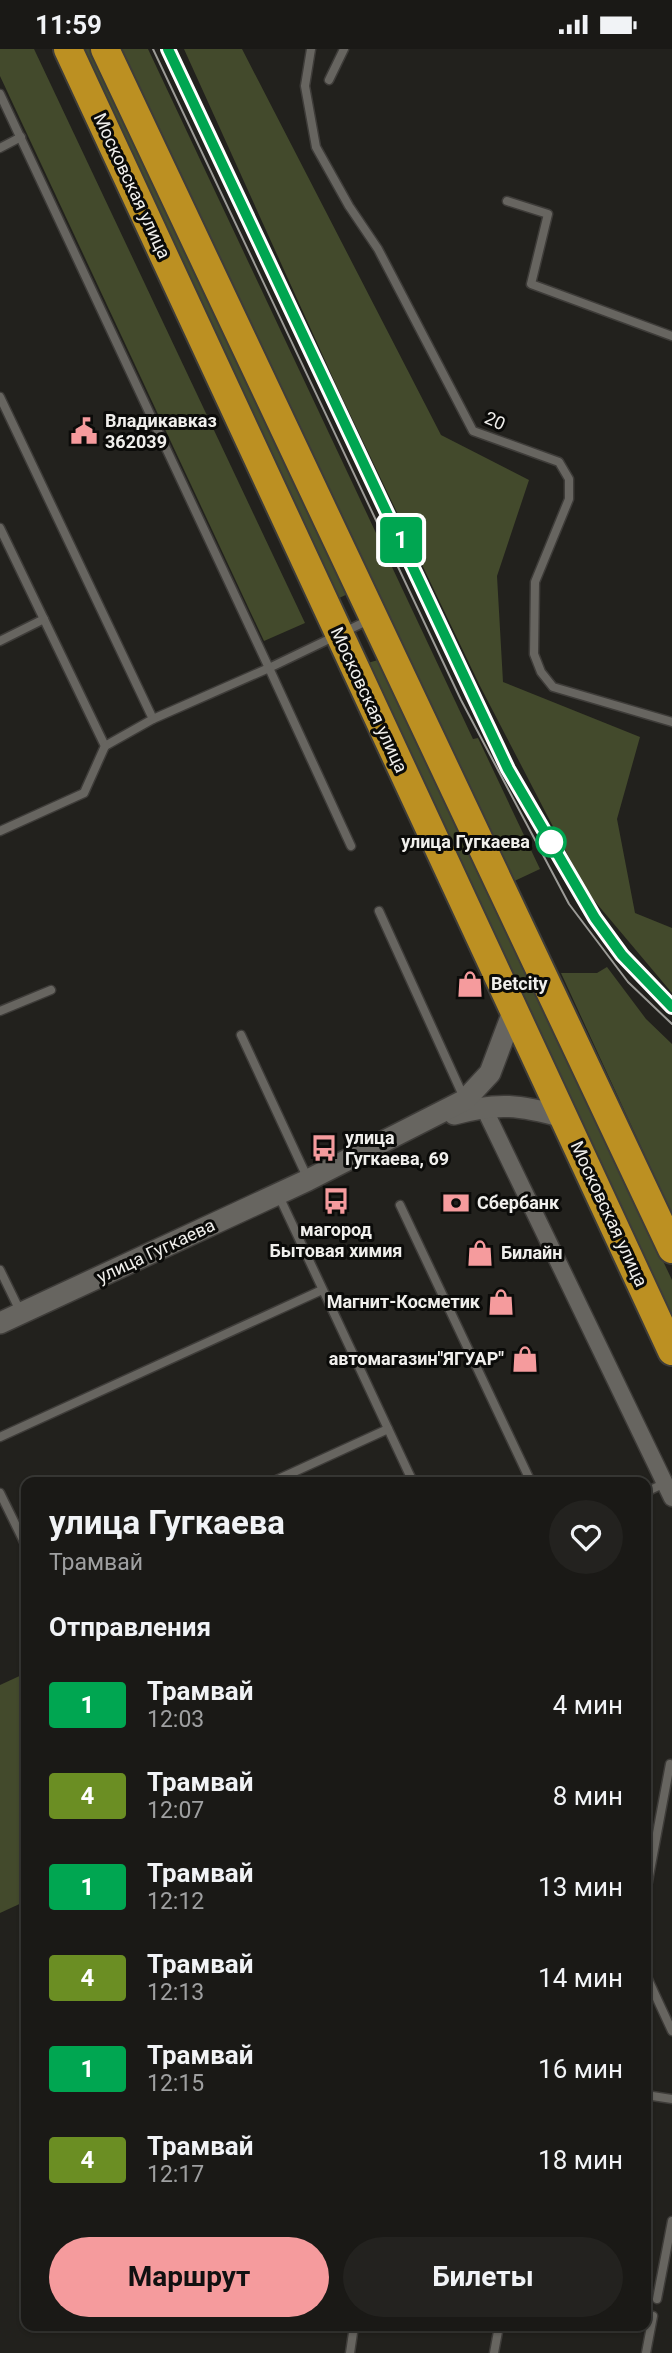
<!DOCTYPE html>
<html lang="ru">
<meta charset="utf-8">
<style>
body{margin:0;font-family:Roboto,sans-serif;background:#23221f;color:#f1f3f6;height:100vh;display:flex;flex-direction:column;font-size:26px;white-space:nowrap}
*{box-sizing:border-box;margin:0}
p{font-size:23px;color:#9fa0a1}
.icon{flex:none;width:38px;height:38px;fill:none;stroke:currentColor;stroke-width:2;stroke-linecap:round;stroke-linejoin:round}
.map{position:relative;flex:1;overflow:hidden}
.panel{position:absolute;left:21px;top:1428px;width:630px;height:854px;display:flex;flex-direction:column;background:#1a1916;border-radius:14px;box-shadow:0 2px 5px #0004,0 0 0 2px #383835}
.panel>*{flex:none}
.badge{padding:0 14px;border-radius:5px;font-size:24px;line-height:46px}
.map>.badge{position:absolute;translate:-50% -50%;box-shadow:0 0 0 4px #fff}
h2{padding:0 28px;font-size:26px;line-height:63px}
.round{display:grid;place-items:center;flex:none;width:74px;height:74px;border-radius:37px;background:#23221f}
.summary{display:flex;align-items:center;justify-content:space-between;height:119px;padding:0 28px}
h1{font-size:33px;font-weight:700;line-height:52px}
.action{display:flex;gap:14px;margin-top:auto;padding:14px 28px}
.action a{flex:1;height:80px;border-radius:42px;background:#f59b9d;color:#111;font-size:28px;font-weight:700;line-height:80px;text-align:center}
.action a+a{background:#23221f;color:#f1f3f6}
ul{padding:0;list-style:none}
li{display:flex;align-items:center;gap:21px;height:91px;padding:0 28px}
li div{flex:1}
li b{display:block;font-size:26px}
li em{font-style:normal}
li .badge{min-width:77px;font-weight:700;text-align:center}
.status{display:flex;justify-content:space-between;align-items:center;height:49px;padding:0 35px;background:#1a1916;direction:ltr}
.status svg{height:19px;fill:currentColor}
.map>svg:first-child{display:block}
.green{fill:#434a2c}
.lines{fill:none;stroke-linecap:round;stroke-linejoin:round}
.lane-casing{stroke:#3e3c39;stroke-width:11}
.street-casing{stroke:#3e3c39;stroke-width:19}
.secondary-casing{stroke:#3e3c39;stroke-width:24}
.highway-casing{stroke:#3e3c39;stroke-width:32}
.lane{stroke:#676560;stroke-width:8}
.street{stroke:#676560;stroke-width:16}
.secondary{stroke:#676560;stroke-width:21}
.highway{stroke:#bc9022;stroke-width:28}
.tram{stroke:#9c9b97;stroke-width:2}
.line-casing{stroke:#fff;stroke-width:16}
.line{stroke:#00a651;stroke-width:10}
.stop-dot{fill:#fff;stroke:#00a651;stroke-width:3.5}
.labels{text-anchor:middle;stroke-width:6;stroke-linejoin:round;paint-order:stroke}
.street-label{font-size:18px;fill:#f0efec;stroke:#0b0b09}
.poi-label{font-size:18px;font-weight:bold;fill:#f0efec;stroke:#0b0b09;text-anchor:start}
.stop-label{font-size:18px;font-weight:bold;fill:#f0efec;stroke:#0b0b09;text-anchor:end}
</style>
<div class="status"><b>11:59</b><svg viewBox="0 0 49 12"><path d="M0 12V9h3v3zM5 12V6h3v6zM10 12V3h3v9zM15 12V0h3v12zM26 1h20v11H26zM47 4h2v5h-2z"/></svg></div>
<div class="map">
<svg width="672" height="2304" viewBox="0 0 672 2304">
<rect width="100%" height="100%" fill="#22211d"/>
<!-- green -->
<g class="green">
<path d="M0,0H34L305,574L264,592L0,27Z"/>
<path d="M76,0H99L354,542L335,551Z"/>
<path d="M115,0H148L473,690L478,689L540,820L508,835Z"/>
<path d="M184,0H242L441,386L529,431L497,527L503,633L640,688L617,770L635,864L672,879V944L587,843L480,637L337,338Z"/>
<path d="M378,611L672,1231V1281L364,615Z"/>
<path d="M607,918L646,970L672,995V1165L561,924H597Z"/>
<path d="M26,1624V1852L0,1864V1636Z"/>
</g>
<g class="lines">
<defs>
<g id="lane">
<path d="M311,0L305,37L316,98L349,157L378,200L473,382L559,413L569,430V450L535,533L534,605L541,623L553,638L672,673"/>
<path d="M329,31L344,0"/>
<path d="M0,45L269,619L371,570"/>
<path d="M0,99L21,88"/>
<path d="M507,152L548,165L531,235L672,287"/>
<path d="M0,348L153,670L269,619L351,797"/>
<path d="M0,479L105,697L153,670"/>
<path d="M0,592L44,570"/>
<path d="M0,782L84,744L105,697"/>
<path d="M379,862L465,1051"/>
<path d="M0,962L51,941"/>
<path d="M241,986L307,1128"/>
<path d="M278,1145L413,1433"/>
<path d="M400,1156L531,1433"/>
<path d="M0,1221L20,1262"/>
<path d="M0,1388L322,1241"/>
<path d="M272,1433L388,1380"/>
<path d="M646,1443L665,1434"/>
<path d="M0,1444L26,1497"/>
<path d="M646,1843L670,1715"/>
<path d="M646,1926L672,1982"/>
<path d="M646,2046L672,2050"/>
<path d="M657,2250L672,2172"/>
<path d="M350,2304L354,2277"/>
<path d="M494,2304L499,2277"/>
<path d="M646,2304L653,2267"/>
</g>
<path id="street" d="M483,1057L672,1449"/>
<g id="secondary">
<path d="M454,1065C498,1053 520,1056 564,1068"/>
<path d="M0,1274L308,1131L465,1051L490,1024L513,963"/>
</g>
<g id="highway">
<path d="M68,0L672,1302"/>
<path d="M105,0L672,1200"/>
</g>
</defs>
<!-- lane casing -->
<use href="#lane" class="lane-casing"/>
<!-- street casing -->
<use href="#street" class="street-casing"/>
<!-- secondary casing -->
<use href="#secondary" class="secondary-casing"/>
<!-- highway casing -->
<use href="#highway" class="highway-casing"/>
<!-- lane -->
<use href="#lane" class="lane"/>
<!-- street -->
<use href="#street" class="street"/>
<!-- secondary -->
<use href="#secondary" class="secondary"/>
<!-- highway -->
<use href="#highway" class="highway"/>
<!-- tram -->
<g class="tram">
<path d="M153,0L461,651L569,855L628,933L672,975"/>
<path d="M168,0L508,720L595,869L622,906L672,958"/>
</g>
</g>
<g class="lines">
<defs>
<path id="line" d="M168,0L508,720L595,869L622,906L672,958"/>
</defs>
<!-- line casing -->
<use href="#line" class="line-casing"/>
<!-- line -->
<use href="#line" class="line"/>
</g>
<!-- icons -->
<defs>
<symbol id="civic-bare" viewBox="-9 -9 18 18"><path d="M-.6-6.5H3V-4.5H.6V-3L4-1V1h2V6H-6V1h2V-1L-.6-3ZM-1.2 2.5V6h2.4V2.5Z" fill="#f59b9d" stroke="#0b0b09" stroke-width="2.5" paint-order="stroke"/></symbol>
<symbol id="shop-bare" viewBox="-9 -9 18 18"><path d="M-5-2.5h2.3a2.7 3.5 0 0 1 5.4 0H5L5.5 6h-11ZM-1.5-2.5h3a1.5 2.3 0 0 0-3 0Z" fill="#f59b9d" stroke="#0b0b09" stroke-width="2.5" paint-order="stroke"/></symbol>
<symbol id="bus-bare" viewBox="-9 -9 18 18"><path d="M-5-6H5V4H4V6H2V4H-2V6H-4V4H-5ZM-3.5-4V0h7V-4ZM-3.5 1.2v1.5H-2V1.2ZM2 1.2v1.5H3.5V1.2Z" fill="#f59b9d" stroke="#0b0b09" stroke-width="2.5" paint-order="stroke"/></symbol>
<symbol id="bank-bare" viewBox="-9 -9 18 18"><path d="M-6-4H6V4H-6ZM0-2.3a2.3 2.3 0 1 0 0 4.6a2.3 2.3 0 1 0 0-4.6Z" fill="#f59b9d" stroke="#0b0b09" stroke-width="2.5" paint-order="stroke"/></symbol>
</defs>
<g fill-rule="evenodd">
<use href="#civic-bare" x="65" y="363" width="38" height="38"/>
<use href="#shop-bare" x="451" y="916" width="38" height="38"/>
<use href="#bus-bare" x="305" y="1080" width="38" height="38"/>
<use href="#bus-bare" x="317" y="1133" width="38" height="38"/>
<use href="#bank-bare" x="437" y="1135" width="38" height="38"/>
<use href="#shop-bare" x="461" y="1185" width="38" height="38"/>
<use href="#shop-bare" x="482" y="1234" width="38" height="38"/>
<use href="#shop-bare" x="506" y="1291" width="38" height="38"/>
</g>
<!-- markers -->
<circle class="stop-dot" cx="551" cy="793" r="14"/>
<g class="labels">
<!-- street labels -->
<g class="street-label">
<text transform="translate(132 137) rotate(65)" y="6">Московская улица</text>
<text transform="translate(495 372) rotate(24)" y="6">20</text>
<text transform="translate(369 651) rotate(65)" y="6">Московская улица</text>
<text transform="translate(609 1165) rotate(65)" y="6">Московская улица</text>
<text transform="translate(156 1202) rotate(-25)" y="6">улица Гугкаева</text>
</g>
<!-- poi labels -->
<g class="poi-label">
<text x="105" y="378">Владикавказ<tspan x="105" dy="21">362039</tspan></text>
<text x="491" y="941">Betcity</text>
<text x="345" y="1095">улица<tspan x="345" dy="21">Гугкаева, 69</tspan></text>
<text x="477" y="1160">Сбербанк</text>
<text x="336" y="1187" text-anchor="middle">магород<tspan x="336" dy="21">Бытовая химия</tspan></text>
<text x="501" y="1210">Билайн</text>
<text x="480" y="1259" text-anchor="end">Магнит-Косметик</text>
<text x="504" y="1316" text-anchor="end">автомагазин"ЯГУАР"</text>
</g>
<!-- stop labels -->
<g class="stop-label">
<text x="530" y="799">улица Гугкаева</text>
</g>
</g>
</svg>
<b class="badge" style="left:401px;top:491px;background:#00a651;color:#fff">1</b>
<section class="panel">
<div class="summary"><div><h1>улица Гугкаева</h1><p>Трамвай</p></div><a class="round"><svg class="icon" aria-label="heart" viewBox="0 0 24 24"><path d="M12 20l-8-8c-3-5 5-10 8-4 3-6 11-1 8 4z"/></svg></a></div>
<h2>Отправления</h2>
<ul>
<li><span class="badge" style="background:#00a651;color:#fff">1</span><div><b>Трамвай</b><p>12:03</p></div><em>4 мин</em></li>
<li><span class="badge" style="background:#6b8e23;color:#fff">4</span><div><b>Трамвай</b><p>12:07</p></div><em>8 мин</em></li>
<li><span class="badge" style="background:#00a651;color:#fff">1</span><div><b>Трамвай</b><p>12:12</p></div><em>13 мин</em></li>
<li><span class="badge" style="background:#6b8e23;color:#fff">4</span><div><b>Трамвай</b><p>12:13</p></div><em>14 мин</em></li>
<li><span class="badge" style="background:#00a651;color:#fff">1</span><div><b>Трамвай</b><p>12:15</p></div><em>16 мин</em></li>
<li><span class="badge" style="background:#6b8e23;color:#fff">4</span><div><b>Трамвай</b><p>12:17</p></div><em>18 мин</em></li>
</ul>
<div class="action"><a>Маршрут</a><a>Билеты</a></div>
</section>
</div>
